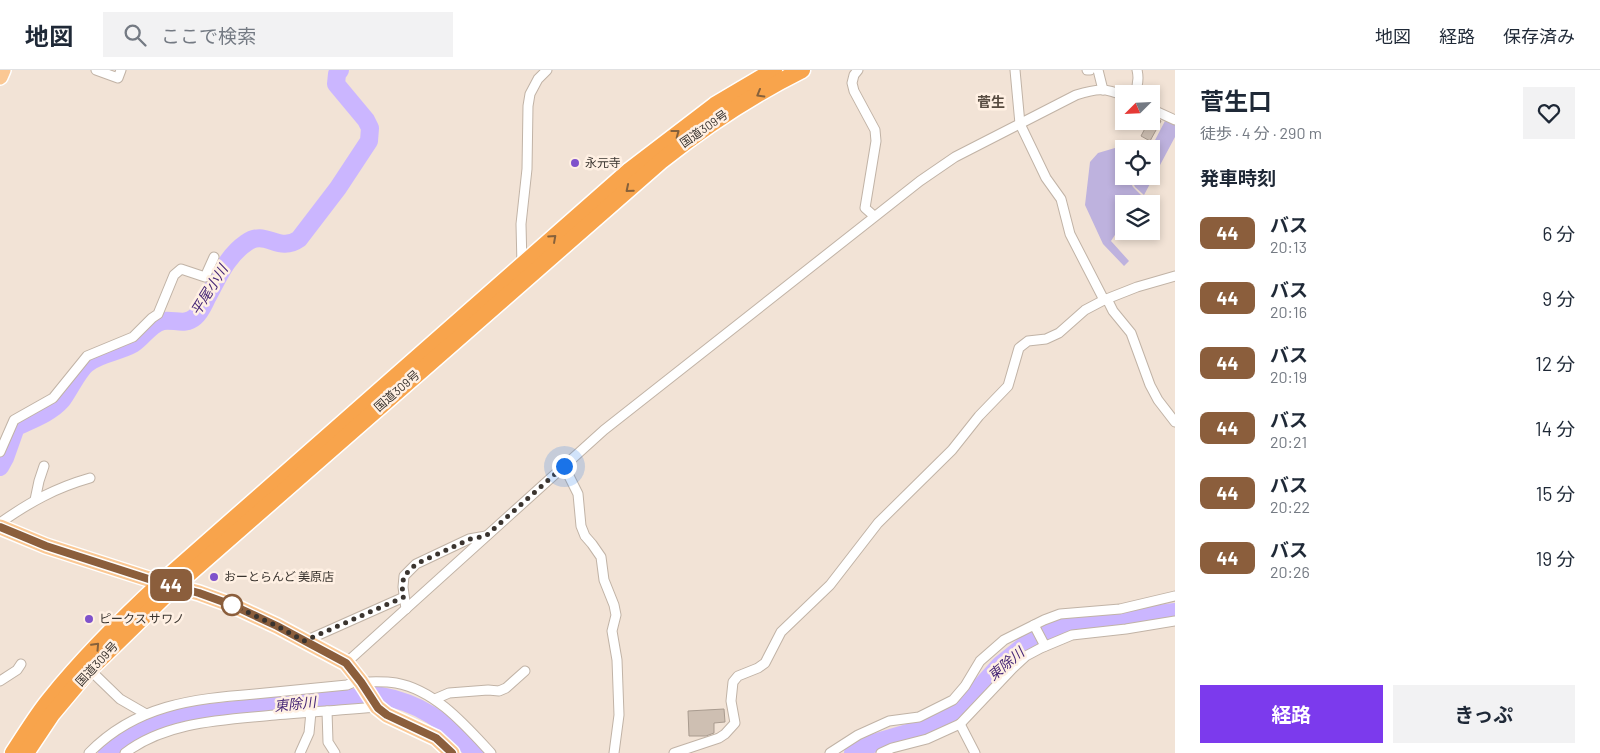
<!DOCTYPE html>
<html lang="ja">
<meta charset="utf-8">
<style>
body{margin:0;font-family:Barlow,"Noto Sans JP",sans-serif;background:#f2f2f3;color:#1f2937;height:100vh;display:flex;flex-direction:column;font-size:19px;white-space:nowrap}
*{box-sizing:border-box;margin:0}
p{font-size:16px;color:#747a83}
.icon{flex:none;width:28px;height:28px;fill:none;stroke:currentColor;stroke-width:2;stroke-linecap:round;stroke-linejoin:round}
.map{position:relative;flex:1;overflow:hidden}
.panel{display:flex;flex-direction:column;background:#fff;width:425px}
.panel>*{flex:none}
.badge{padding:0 10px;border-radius:8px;font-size:18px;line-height:32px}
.needle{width:32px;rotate:246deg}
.tools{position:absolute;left:1115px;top:15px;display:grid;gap:10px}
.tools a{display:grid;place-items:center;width:45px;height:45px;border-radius:0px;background:#fff;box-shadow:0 2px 8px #0003;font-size:25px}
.you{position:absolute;width:25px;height:25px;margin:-12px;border:4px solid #fff;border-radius:50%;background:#1a73e8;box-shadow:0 0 0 8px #1a73e833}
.map>.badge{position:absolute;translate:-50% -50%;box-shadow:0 0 0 2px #fff}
h2{padding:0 25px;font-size:19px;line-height:45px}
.round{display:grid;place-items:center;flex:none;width:52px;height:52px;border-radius:0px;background:#f2f2f3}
.head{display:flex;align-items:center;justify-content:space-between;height:85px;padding:0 25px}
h1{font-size:24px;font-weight:700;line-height:38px}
.button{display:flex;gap:10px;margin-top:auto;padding:10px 25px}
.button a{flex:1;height:58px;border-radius:0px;background:#7c3aed;color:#fff;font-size:20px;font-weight:700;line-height:58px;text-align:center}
.button a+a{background:#f2f2f3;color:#1f2937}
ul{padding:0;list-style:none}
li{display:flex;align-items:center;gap:15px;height:65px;padding:0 25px}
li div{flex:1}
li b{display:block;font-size:19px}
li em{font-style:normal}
li .badge{min-width:55px;font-weight:700;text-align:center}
header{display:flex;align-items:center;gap:30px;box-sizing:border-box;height:70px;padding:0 25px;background:#fff;border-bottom:1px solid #e0e1e3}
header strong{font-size:24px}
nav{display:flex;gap:28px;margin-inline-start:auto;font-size:18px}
.search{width:350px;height:45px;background:#f2f2f3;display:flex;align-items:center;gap:12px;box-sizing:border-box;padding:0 18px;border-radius:0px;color:#747a83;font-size:19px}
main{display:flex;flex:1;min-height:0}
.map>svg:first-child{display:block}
.green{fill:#beb2de}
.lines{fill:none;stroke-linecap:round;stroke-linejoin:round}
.river{stroke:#cbb6ff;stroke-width:18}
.building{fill:#cebfb2;stroke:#a99b8f}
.street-casing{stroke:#c1b3a6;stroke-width:11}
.primary-casing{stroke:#fff;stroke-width:18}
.highway-casing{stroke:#fff;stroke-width:19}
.street{stroke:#fff;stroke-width:9}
.primary{stroke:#fbc894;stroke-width:15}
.highway{stroke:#f8a44c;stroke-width:16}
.oneway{stroke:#86613b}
.line-casing{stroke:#fff;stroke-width:11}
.line{stroke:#8b5e3c;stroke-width:8}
.walk{stroke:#3a342f;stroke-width:5;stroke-dasharray:0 9}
.poi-dot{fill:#7f52cb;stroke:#fff0e3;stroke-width:2}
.stop-dot{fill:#fff;stroke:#8b5e3c;stroke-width:2.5}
.labels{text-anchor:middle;stroke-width:5;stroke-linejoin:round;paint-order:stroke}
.street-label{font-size:12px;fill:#3a342f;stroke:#fff0e3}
.poi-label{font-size:12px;fill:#3a342f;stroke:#fff0e3;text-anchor:start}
.neighbourhood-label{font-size:14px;font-weight:bold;fill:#574b40;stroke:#fff0e3}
.water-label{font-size:14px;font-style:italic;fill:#452576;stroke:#fff0e3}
</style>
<header>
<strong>地図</strong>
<div class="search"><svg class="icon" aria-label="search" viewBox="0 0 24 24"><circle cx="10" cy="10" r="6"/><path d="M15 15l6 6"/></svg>ここで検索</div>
<nav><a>地図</a><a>経路</a><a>保存済み</a></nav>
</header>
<main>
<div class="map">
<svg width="1175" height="683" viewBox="0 0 1175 683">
<rect width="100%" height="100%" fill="#f2e3d6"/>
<!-- green -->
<g class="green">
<path d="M1165,51L1175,55V67L1144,125L1135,117L1130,106H1151V79H1147L1152,71L1154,72Z"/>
<path d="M1125,75L1123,92L1124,106H1127L1133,117L1141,125L1135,134H1124V151L1111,171L1129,191L1124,196L1103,174L1085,135L1090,92L1098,83Z"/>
</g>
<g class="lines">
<!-- river -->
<g class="river">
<path d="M0,397L5,388L16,357C31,350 51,343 62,330C69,321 79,299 88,293C101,283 119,282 133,274C143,268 151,253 163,251C174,249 185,256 195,247C201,242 204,234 207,228C218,208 227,186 246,173C266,158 278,184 299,169L338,118L369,71L370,58L366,50L336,14L337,4L340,0"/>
<path d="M107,683L122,671L144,659L188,645L377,625C422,633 444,651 475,683"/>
<path d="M853,683L874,673L925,658L955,645L1000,595L1031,570L1047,561L1067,555L1175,542"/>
</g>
</g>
<!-- building -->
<g class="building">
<path d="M1152,46L1161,51L1150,71L1141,66L1149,51H1151Z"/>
<path d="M724,639L725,652L714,653V663L706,666H689L688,641Z"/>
</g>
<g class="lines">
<defs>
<g id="street">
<path d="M96,0L118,8L121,0"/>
<path d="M858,0L854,5L852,13L854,21L875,60L876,71L865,138L874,146"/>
<path d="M1015,0L1020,54L1046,108L1061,129L1070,164L1104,230"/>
<path d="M1087,0H1090"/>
<path d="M1098,0L1103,20"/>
<path d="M1134,24C1138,16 1139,8 1137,0"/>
<path d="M1151,39L1175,50"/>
<path d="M522,195L521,154L527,99L528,36L530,24L538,9L547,0"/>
<path d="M1107,229L1113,241L1131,263L1150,315L1158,330L1175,352"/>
<path d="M0,382L14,350L53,328L87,286L133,267L152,248L158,244L174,205L181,199L205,207L214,187"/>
<path d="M564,396L578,424L581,456L585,466L592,474L601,487L604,510L614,535L616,545L612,561L617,590L619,645L614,683"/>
<path d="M35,430L39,411L44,396"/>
<path d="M0,453C30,432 55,418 90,408"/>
<path d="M406,539L403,517L404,506L416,494L469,469L486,466"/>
<path d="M1034,555L1045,576"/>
<path d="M305,571L404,527"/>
<path d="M346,593L604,360L920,111L955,87L1076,25C1096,19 1104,17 1124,26"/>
<path d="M90,600L120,629L146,644"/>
<path d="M0,611L17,600L21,594"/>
<path d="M361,612C372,612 384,611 396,613C435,620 465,655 491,683"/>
<path d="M435,629L449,623L488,620L499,621L506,618L525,601"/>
<path d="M327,641L328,672L335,683"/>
<path d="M960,654L975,683"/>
<path d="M89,683C136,635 192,629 255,624C286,621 316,618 347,615L359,610"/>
<path d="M125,683C167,651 224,650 275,645C309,642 343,640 377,637"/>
<path d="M300,683L309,663L311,642"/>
<path d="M674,683L719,668L725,664L735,653L731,631L733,612L738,606L758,598L765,593L781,562L830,515L878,453L952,380L979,346L1008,316L1019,278L1028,271L1046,269L1059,263L1085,240L1104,230L1137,217L1175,206"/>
<path d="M830,683L858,665L889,651L919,647L953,630L965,616L980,591L1004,570L1044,550L1060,544L1120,539L1175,526"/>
<path d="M881,683L892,678L927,669L960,654L1013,598L1026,586L1041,578L1072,565L1126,559L1175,551"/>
</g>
<g id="primary">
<path d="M0,7L3,0"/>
<path d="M0,457L46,476L161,513L199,523L232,535L277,556L346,593L361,612L377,637L387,645L436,668L452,683"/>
</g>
<g id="highway">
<path d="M13,683C25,665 36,646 50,629C84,587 122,549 161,513L630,100L715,35L774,0"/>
<path d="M26,683L52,644L88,601L175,516L661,91C705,56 752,25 802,0"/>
</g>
</defs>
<!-- street casing -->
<use href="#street" class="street-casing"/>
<!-- primary casing -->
<use href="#primary" class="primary-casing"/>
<!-- highway casing -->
<use href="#highway" class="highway-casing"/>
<!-- street -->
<use href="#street" class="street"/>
<!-- primary -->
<use href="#primary" class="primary"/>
<!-- highway -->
<use href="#highway" class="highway"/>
</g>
<!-- one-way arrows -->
<defs><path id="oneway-chevron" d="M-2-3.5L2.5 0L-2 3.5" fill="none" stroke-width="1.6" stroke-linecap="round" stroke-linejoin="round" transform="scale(1.25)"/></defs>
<g class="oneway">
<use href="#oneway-chevron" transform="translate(760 24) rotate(150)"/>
<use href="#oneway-chevron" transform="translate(676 63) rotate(-37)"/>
<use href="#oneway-chevron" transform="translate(629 119) rotate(140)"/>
<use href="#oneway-chevron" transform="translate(553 168) rotate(-42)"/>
<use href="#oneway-chevron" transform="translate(96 576) rotate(-47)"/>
</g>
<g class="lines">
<defs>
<path id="line" d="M0,457L46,476L161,513L199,523L232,535L277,556L346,593L361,612L378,638L387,645L436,668L452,683"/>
</defs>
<!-- line casing -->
<use href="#line" class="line-casing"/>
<!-- line -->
<use href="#line" class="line"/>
<!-- walk -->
<path class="walk" d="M232,535L277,556L304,571L404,527L402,517L404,506L416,494L470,469L486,466L564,396"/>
</g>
<!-- markers -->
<g class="poi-dot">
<circle cx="575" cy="93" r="5"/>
<circle cx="214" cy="507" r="5"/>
<circle cx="89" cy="549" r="5"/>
</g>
<circle class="stop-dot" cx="232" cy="535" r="10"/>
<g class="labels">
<!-- street labels -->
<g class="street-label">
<text transform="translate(704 59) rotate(-35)" y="4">国道309号</text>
<text transform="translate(397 321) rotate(-41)" y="4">国道309号</text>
<text transform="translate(97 594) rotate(-47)" y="4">国道309号</text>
</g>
<!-- poi labels -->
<g class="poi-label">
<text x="585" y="97">永元寺</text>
<text x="224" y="511">おーとらんど 美原店</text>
<text x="99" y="553">ピークス サワノ</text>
</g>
<!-- neighbourhood labels -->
<g class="neighbourhood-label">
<text x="991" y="37">菅生</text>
</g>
<!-- water labels -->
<g class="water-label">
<text transform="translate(209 220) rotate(-58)" y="5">平尾小川</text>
<text transform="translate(1006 594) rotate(-40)" y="5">東除川</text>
<text transform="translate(295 634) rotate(-6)" y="5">東除川</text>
</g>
</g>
</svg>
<div class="tools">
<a><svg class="needle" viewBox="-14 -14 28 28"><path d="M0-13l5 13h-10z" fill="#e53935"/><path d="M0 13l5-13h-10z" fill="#747a83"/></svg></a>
<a><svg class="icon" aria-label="locate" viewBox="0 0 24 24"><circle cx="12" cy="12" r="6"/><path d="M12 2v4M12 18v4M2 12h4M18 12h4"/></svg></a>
<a><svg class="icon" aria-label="layers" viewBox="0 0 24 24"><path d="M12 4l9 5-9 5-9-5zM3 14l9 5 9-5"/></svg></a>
</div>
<div class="you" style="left:564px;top:396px"></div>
<b class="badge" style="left:171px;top:515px;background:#8b5e3c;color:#fff">44</b>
</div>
<section class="panel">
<div class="head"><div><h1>菅生口</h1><p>徒歩 · 4 分 · 290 m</p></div><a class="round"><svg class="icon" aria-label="heart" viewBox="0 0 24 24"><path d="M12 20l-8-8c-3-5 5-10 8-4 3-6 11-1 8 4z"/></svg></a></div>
<h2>発車時刻</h2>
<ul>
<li><span class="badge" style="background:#8b5e3c;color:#fff">44</span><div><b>バス</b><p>20:13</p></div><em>6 分</em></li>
<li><span class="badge" style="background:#8b5e3c;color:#fff">44</span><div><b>バス</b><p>20:16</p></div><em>9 分</em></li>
<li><span class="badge" style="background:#8b5e3c;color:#fff">44</span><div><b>バス</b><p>20:19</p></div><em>12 分</em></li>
<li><span class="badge" style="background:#8b5e3c;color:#fff">44</span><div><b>バス</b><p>20:21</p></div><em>14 分</em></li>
<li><span class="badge" style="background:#8b5e3c;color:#fff">44</span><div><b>バス</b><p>20:22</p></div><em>15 分</em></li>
<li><span class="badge" style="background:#8b5e3c;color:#fff">44</span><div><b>バス</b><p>20:26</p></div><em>19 分</em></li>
</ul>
<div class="button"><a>経路</a><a>きっぷ</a></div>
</section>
</main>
